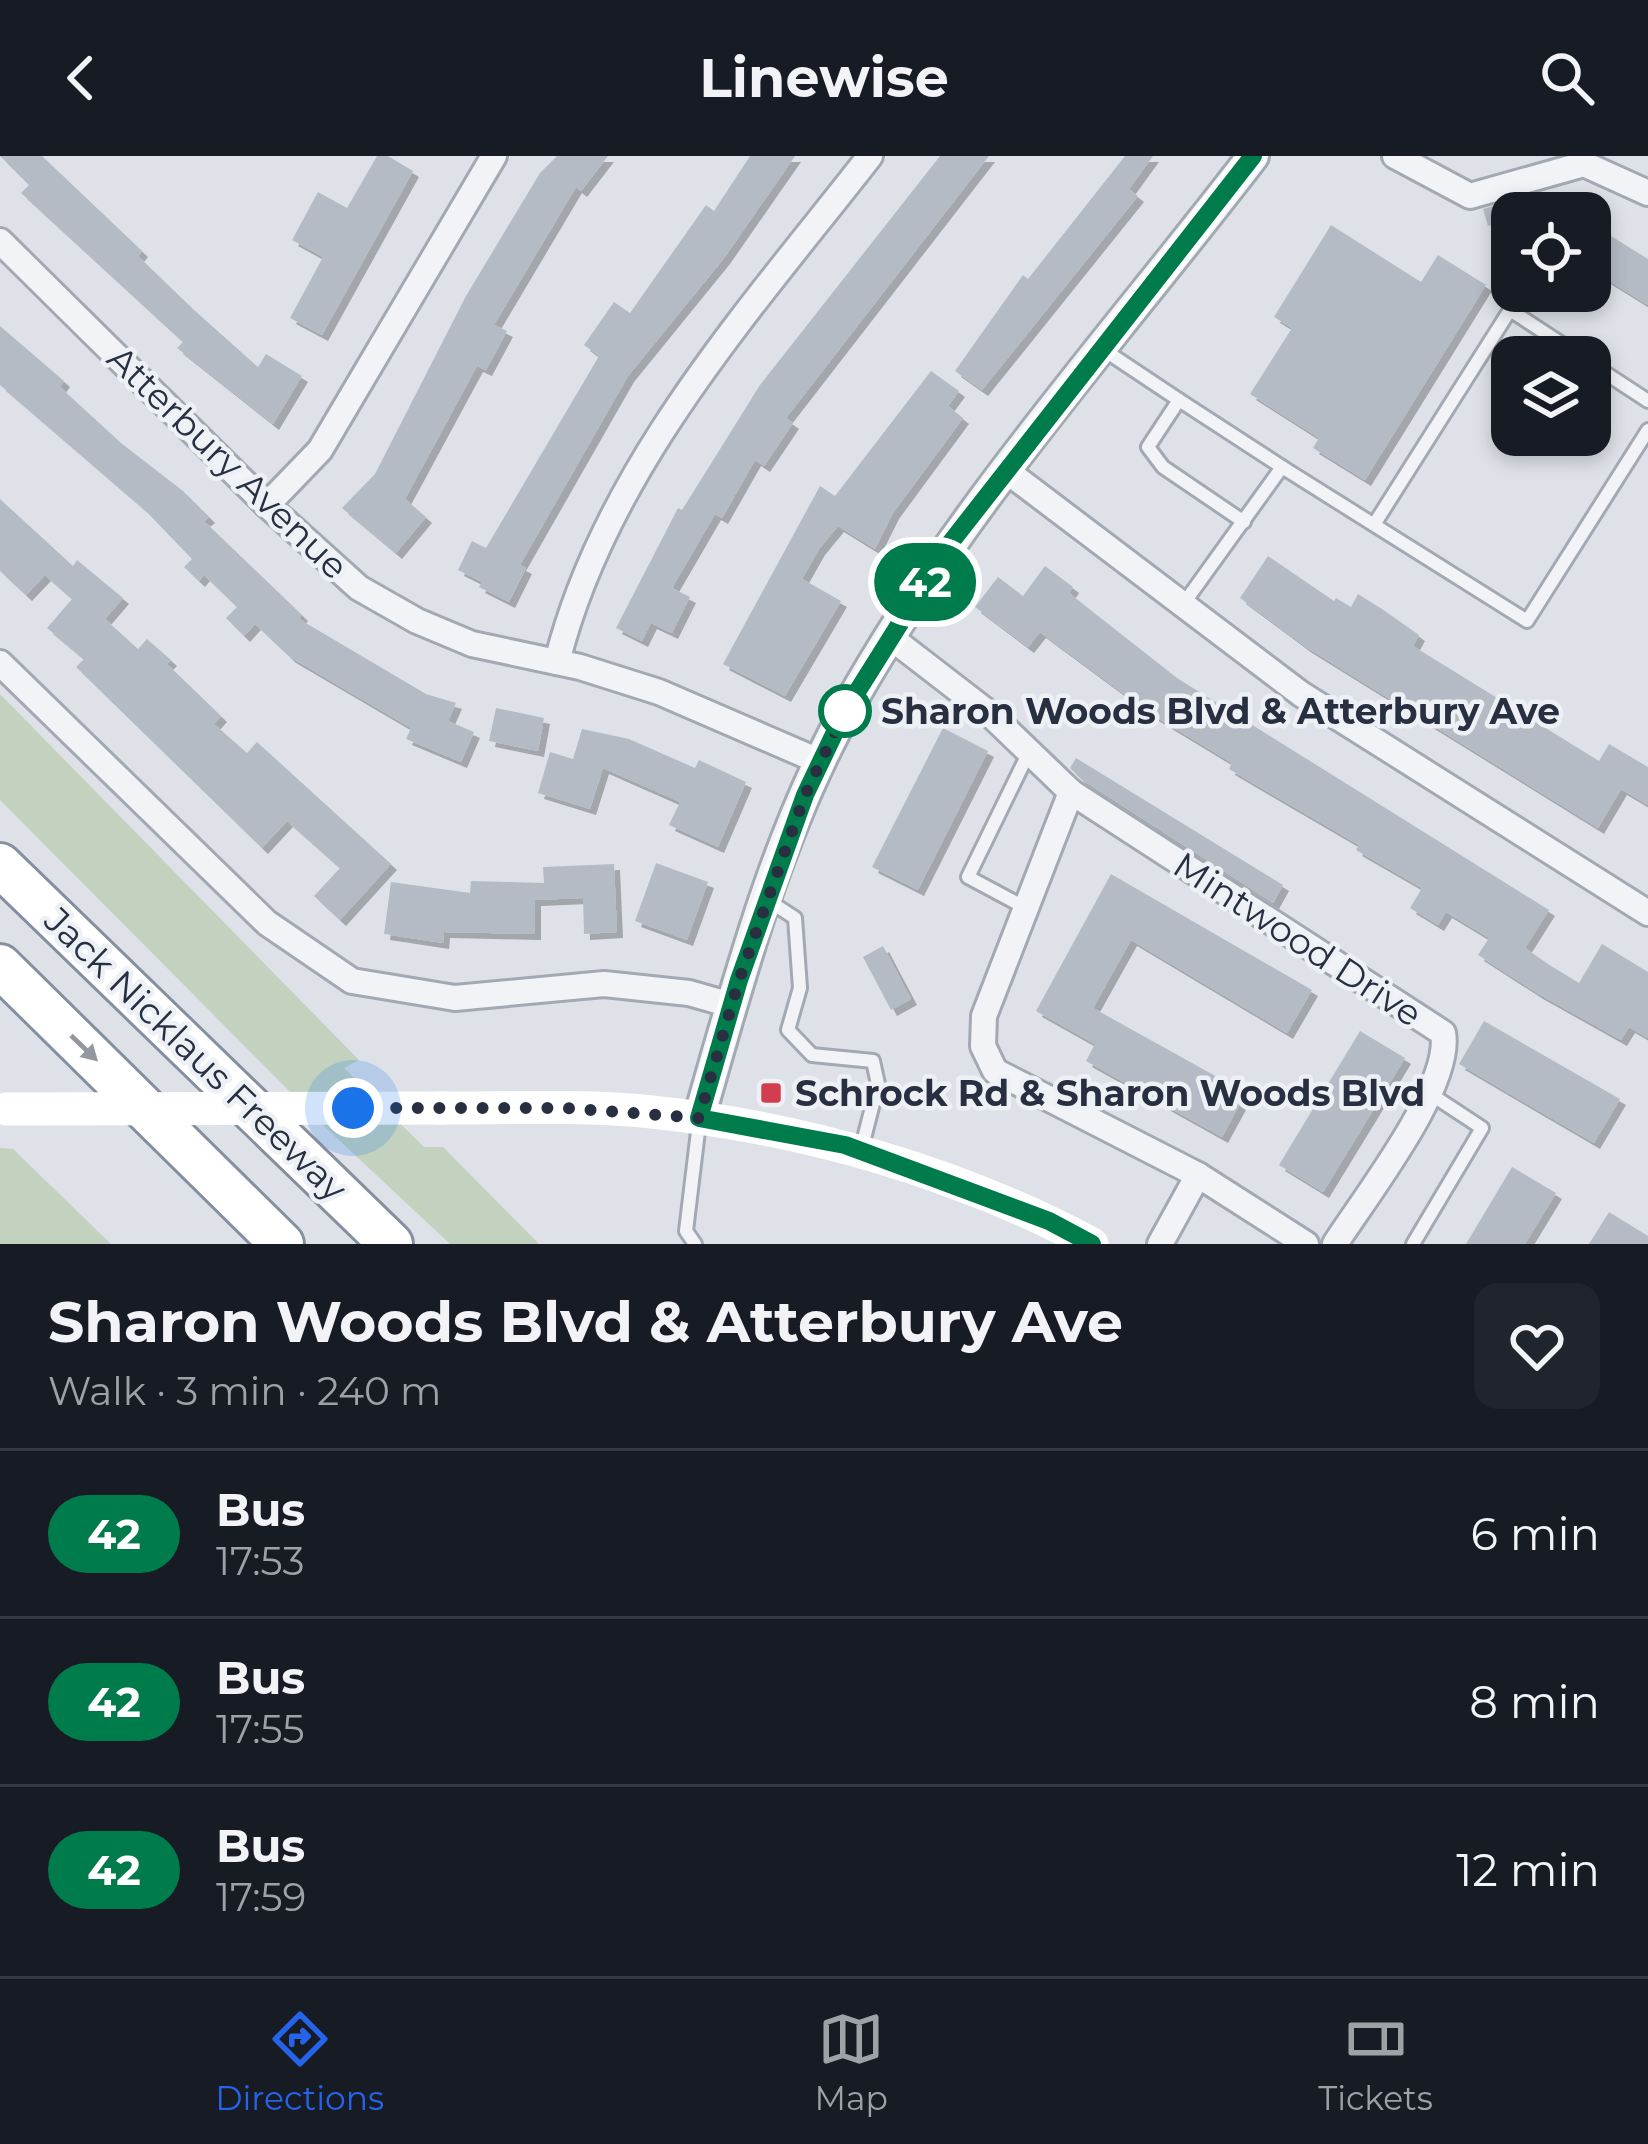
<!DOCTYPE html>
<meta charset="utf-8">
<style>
body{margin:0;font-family:Montserrat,sans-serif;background:#20242c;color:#f1f3f6;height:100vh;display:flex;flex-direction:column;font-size:45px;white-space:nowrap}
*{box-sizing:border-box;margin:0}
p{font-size:39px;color:#9ea1a6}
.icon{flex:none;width:66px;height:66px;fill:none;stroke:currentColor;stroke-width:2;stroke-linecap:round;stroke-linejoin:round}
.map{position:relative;height:1088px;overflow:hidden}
.panel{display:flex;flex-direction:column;background:#171b24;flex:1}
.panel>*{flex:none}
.badge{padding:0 24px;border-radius:39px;font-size:42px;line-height:78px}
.fabs{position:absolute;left:1491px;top:36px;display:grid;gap:24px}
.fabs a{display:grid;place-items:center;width:120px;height:120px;border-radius:24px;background:#171b24;box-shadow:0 6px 18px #0003;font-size:60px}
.you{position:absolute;width:60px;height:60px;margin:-30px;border:9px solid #fff;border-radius:50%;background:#1a73e8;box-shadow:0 0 0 18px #1a73e833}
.map>.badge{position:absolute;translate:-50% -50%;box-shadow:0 0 0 6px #fff}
.round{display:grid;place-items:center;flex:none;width:126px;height:126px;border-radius:24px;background:#20242c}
.summary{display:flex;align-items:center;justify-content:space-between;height:204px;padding:0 48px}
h1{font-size:57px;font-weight:700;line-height:90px}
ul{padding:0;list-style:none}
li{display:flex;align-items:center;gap:36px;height:168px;padding:0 48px;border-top:3px solid #363941}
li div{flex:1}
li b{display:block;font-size:45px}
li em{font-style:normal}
li .badge{min-width:132px;font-weight:700;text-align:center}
header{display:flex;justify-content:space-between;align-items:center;height:156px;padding:0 48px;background:#171b24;font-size:54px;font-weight:700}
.tabs{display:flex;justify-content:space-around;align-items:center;height:168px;border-top:3px solid #363941;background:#171b24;font-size:33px;color:#9ea1a6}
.tabs a{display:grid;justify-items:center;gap:6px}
.tabs .on{color:#2563eb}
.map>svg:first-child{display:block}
.green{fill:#c3d2bf}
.building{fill:#b5bbc5;filter:url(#shadow)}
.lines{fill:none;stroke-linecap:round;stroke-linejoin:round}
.service-casing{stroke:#a3a9b2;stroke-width:18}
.minor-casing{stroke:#a3a9b2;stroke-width:30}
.tertiary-casing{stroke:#a3a9b2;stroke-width:36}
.motorway-casing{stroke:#858f9f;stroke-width:48}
.service{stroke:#f1f3f6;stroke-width:12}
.minor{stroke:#f1f3f6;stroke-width:24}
.tertiary{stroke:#f1f3f6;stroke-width:30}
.secondary{stroke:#fff;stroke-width:33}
.motorway{stroke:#fff;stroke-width:42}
.secondary-bridge{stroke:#fff;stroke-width:33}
.oneway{fill:#9397a0}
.line-casing{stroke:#fff;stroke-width:27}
.line{stroke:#007b4b;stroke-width:18}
.walk{stroke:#272f40;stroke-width:12;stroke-dasharray:0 21.6}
.stop-dot{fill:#fff;stroke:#007b4b;stroke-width:6}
.poi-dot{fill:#d33d50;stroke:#edf1f6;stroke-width:4.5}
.labels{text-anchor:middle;stroke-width:9;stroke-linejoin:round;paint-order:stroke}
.street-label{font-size:36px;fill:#272f40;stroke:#edf1f6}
.stop-label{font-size:36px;font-weight:bold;fill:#272f40;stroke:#edf1f6;text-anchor:start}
.poi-label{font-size:36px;font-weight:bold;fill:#272f40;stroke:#edf1f6;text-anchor:start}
</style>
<header><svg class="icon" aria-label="back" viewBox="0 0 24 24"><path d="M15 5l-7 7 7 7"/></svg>Linewise<svg class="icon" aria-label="search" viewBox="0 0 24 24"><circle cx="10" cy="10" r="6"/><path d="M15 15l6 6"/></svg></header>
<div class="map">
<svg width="1648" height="1088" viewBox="0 0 1648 1088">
<defs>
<filter id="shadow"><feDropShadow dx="6" dy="6" stdDeviation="0" flood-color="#0004"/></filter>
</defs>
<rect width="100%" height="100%" fill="#dee2e8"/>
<!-- green -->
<g class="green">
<path d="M0,538L359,904L344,912L424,991H443L539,1088H450L325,971L0,644Z"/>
<path d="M0,992L13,993L111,1088H0Z"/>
</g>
<!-- building -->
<g class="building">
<path d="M0,0H42L142,95L138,100L194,154L258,211L266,198L302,220L273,268L177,192L183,186L21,37L29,29Z"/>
<path d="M377,0H388L413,15L322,179L290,162L323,101L292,84L318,36L347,52Z"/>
<path d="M557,0H608L581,35L576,31L494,169L507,175L486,214L477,210L405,343L426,361L396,397L342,352L375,318L466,140L540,17Z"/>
<path d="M750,0H795L724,102L628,220L520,409L526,412L509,446L479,431L482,426L458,414L472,385L486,392L599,200L584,189L614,146L630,157L706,49L714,55Z"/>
<path d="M940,0H989L786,262L793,267L764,310L755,304L722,362L715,358L672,432L690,441L672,477L651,467L642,485L616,472L678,352L682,354L760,229Z"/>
<path d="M1125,0H1153L1129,33L1138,40L982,234L955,215L1023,119L1028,123Z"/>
<path d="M1512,45V64L1488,70L1483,53Z"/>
<path d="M1590,67L1648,103V149L1590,113Z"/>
<path d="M1331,69L1421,126L1438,99L1486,129L1365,324L1313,292L1319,282L1250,238L1292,172L1274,161Z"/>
<path d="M0,170L64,225L60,231L121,287L183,335L209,361L204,365L302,459L299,463L426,538L456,547L448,565L474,576L461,606L406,583L411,572L290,501L255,468L244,480L226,462L237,451L204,419L199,425L184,411L192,403L144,353L0,229Z"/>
<path d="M931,215L959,235L948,250L963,262L893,357L875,393L838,370L819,393L802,423L841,445L785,540L723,508L820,330L835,340Z"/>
<path d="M0,343L73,410L77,404L123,442L105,463L138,493L147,483L171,504L167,508L221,560L214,568L247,597L257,586L391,708L340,764L314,740L340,712L287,665L262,692L76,511L84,503L47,472L72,443L45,419L26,439L0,415Z"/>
<path d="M1268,400L1334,445L1336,442L1351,451L1358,438L1382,453L1419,479L1413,490L1599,605L1609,588L1648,611V649L1621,633L1598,672L1306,491L1240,442Z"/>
<path d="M1045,410L1073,431L1069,437L1177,522L1549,754L1525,792L1548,808L1579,827L1602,788L1648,816V882L1629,871L1621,884L1537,837L1478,799L1489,782L1446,756L1438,769L1410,752L1422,732L1356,694L1359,689L1229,613L1232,607L1151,558L1040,476L1028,491L975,451L998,421L1023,440Z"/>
<path d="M496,552L544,562L538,595L489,585Z"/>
<path d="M943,572L988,595L918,734L872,711Z"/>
<path d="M582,573L629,583L695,612L699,604L746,626L718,691L669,669L680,646L603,612L590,653L538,637L550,596L573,603Z"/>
<path d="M1076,602L1283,729L1273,747L1081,623L1070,612Z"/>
<path d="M656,707L708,726L687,784L635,765Z"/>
<path d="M614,708L617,776L584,778L583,742L535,744V778L444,776L443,787L384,778L391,726L470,737L471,725L544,727L543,711Z"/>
<path d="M1111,718L1312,834L1287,877L1131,784L1093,852L1246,937L1222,981L1086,905L1095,888L1036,855Z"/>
<path d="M883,790L911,843L891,854L863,801Z"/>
<path d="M1484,865L1620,943L1594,987L1459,908Z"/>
<path d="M1360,875L1405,902L1323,1036L1279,1009Z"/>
<path d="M1512,1011L1556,1037L1525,1088H1466Z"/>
<path d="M1609,1056L1648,1080V1088H1589Z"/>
</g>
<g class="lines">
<defs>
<g id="service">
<path d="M1104,194L1179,244L1148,291L1163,311L1244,366"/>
<path d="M1590,207L1648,245"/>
<path d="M1179,244L1282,311"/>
<path d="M1375,367L1510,154L1582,201"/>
<path d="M1182,450L1282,311L1527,465L1648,274"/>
<path d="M769,745L795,762L800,832L788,874L812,899L873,905L878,928L861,994"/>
<path d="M1026,752L968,721L1029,596"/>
<path d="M695,1088L686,1075L699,967"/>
<path d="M1413,1088L1482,972L1429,937"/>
</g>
<g id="minor">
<path d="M1395,0L1470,40L1584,8L1648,37"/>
<path d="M0,85L267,349L359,432L417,465L472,488L580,511L659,536L821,606"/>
<path d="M1008,316L1301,538L1648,757"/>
<path d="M267,349L320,294L494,0"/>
<path d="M890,481L991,559L1071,636L1443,877C1453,929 1365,1041 1335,1088"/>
<path d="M557,506C605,313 750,154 870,0"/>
<path d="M0,507L267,767L352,825L455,842L604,828L689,837L731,849"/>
<path d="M1071,636L984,860L983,890L995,915L1198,1019L1306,1088"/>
<path d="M1160,1088L1198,1019"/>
</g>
<path id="tertiary" d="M699,962C739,823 777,677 848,551C959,352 1115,180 1253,0"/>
<g id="motorway">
<path d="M0,709L391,1088"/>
<path d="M0,810L282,1088"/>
</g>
</defs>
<!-- service casing -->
<use href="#service" class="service-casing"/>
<!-- minor casing -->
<use href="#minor" class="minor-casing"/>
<!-- tertiary casing -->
<use href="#tertiary" class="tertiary-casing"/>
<!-- motorway casing -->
<use href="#motorway" class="motorway-casing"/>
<!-- service -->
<use href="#service" class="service"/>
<!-- minor -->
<use href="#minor" class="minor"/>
<!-- tertiary -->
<use href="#tertiary" class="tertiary"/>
<!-- secondary -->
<path class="secondary" d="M440,952C511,952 582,949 652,956C803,972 958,1016 1092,1088"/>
<!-- motorway -->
<use href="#motorway" class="motorway"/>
<!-- secondary-bridge -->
<path class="secondary-bridge" d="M6,953L440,952"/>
</g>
<!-- one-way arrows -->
<defs><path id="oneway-solid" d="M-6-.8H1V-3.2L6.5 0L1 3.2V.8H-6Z" transform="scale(3)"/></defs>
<use class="oneway" href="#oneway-solid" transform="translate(84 892) rotate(44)"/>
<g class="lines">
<defs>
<path id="line" d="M1092,1088L1049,1065L845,989L699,962L739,824L805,639L845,555L951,386L1253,0"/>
</defs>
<!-- line casing -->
<use href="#line" class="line-casing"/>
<!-- line -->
<use href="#line" class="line"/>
<!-- walk -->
<path class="walk" d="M353,952H565L699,962L739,824L805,639L845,555"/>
</g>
<!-- markers -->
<circle class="stop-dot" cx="845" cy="555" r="24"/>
<rect class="poi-dot" x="759" y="925" width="24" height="24" rx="6"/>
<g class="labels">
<!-- street labels -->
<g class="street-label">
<text transform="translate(228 306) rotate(44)" y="13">Atterbury Avenue</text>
<text transform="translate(1298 783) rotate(33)" y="13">Mintwood Drive</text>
<text transform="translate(196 898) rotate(44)" y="13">Jack Nicklaus Freeway</text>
</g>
<!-- stop labels -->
<g class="stop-label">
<text x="881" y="568">Sharon Woods Blvd &amp; Atterbury Ave</text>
</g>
<!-- poi labels -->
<g class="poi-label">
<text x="795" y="950">Schrock Rd &amp; Sharon Woods Blvd</text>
</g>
</g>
</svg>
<div class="fabs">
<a><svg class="icon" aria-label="locate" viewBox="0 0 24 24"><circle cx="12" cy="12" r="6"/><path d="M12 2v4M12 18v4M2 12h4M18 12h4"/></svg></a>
<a><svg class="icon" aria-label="layers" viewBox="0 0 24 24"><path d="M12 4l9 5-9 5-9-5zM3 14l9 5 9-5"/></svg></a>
</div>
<div class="you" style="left:353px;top:952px"></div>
<b class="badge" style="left:925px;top:426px;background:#007b4b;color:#fff">42</b>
</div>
<section class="panel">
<div class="summary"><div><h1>Sharon Woods Blvd &amp; Atterbury Ave</h1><p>Walk · 3 min · 240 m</p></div><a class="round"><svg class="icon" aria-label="heart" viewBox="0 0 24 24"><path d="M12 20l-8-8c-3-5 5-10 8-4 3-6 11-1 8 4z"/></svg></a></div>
<ul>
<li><span class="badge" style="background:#007b4b;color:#fff">42</span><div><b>Bus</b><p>17:53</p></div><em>6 min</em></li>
<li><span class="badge" style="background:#007b4b;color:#fff">42</span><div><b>Bus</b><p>17:55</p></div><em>8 min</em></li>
<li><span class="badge" style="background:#007b4b;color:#fff">42</span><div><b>Bus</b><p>17:59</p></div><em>12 min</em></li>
</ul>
</section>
<nav class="tabs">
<a class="on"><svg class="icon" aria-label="directions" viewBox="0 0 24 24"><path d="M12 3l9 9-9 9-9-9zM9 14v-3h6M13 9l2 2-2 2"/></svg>Directions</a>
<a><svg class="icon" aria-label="map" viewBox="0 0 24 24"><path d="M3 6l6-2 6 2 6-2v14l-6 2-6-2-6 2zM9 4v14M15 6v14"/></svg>Map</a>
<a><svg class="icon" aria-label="tickets" viewBox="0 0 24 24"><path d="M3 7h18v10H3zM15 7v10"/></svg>Tickets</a>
</nav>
